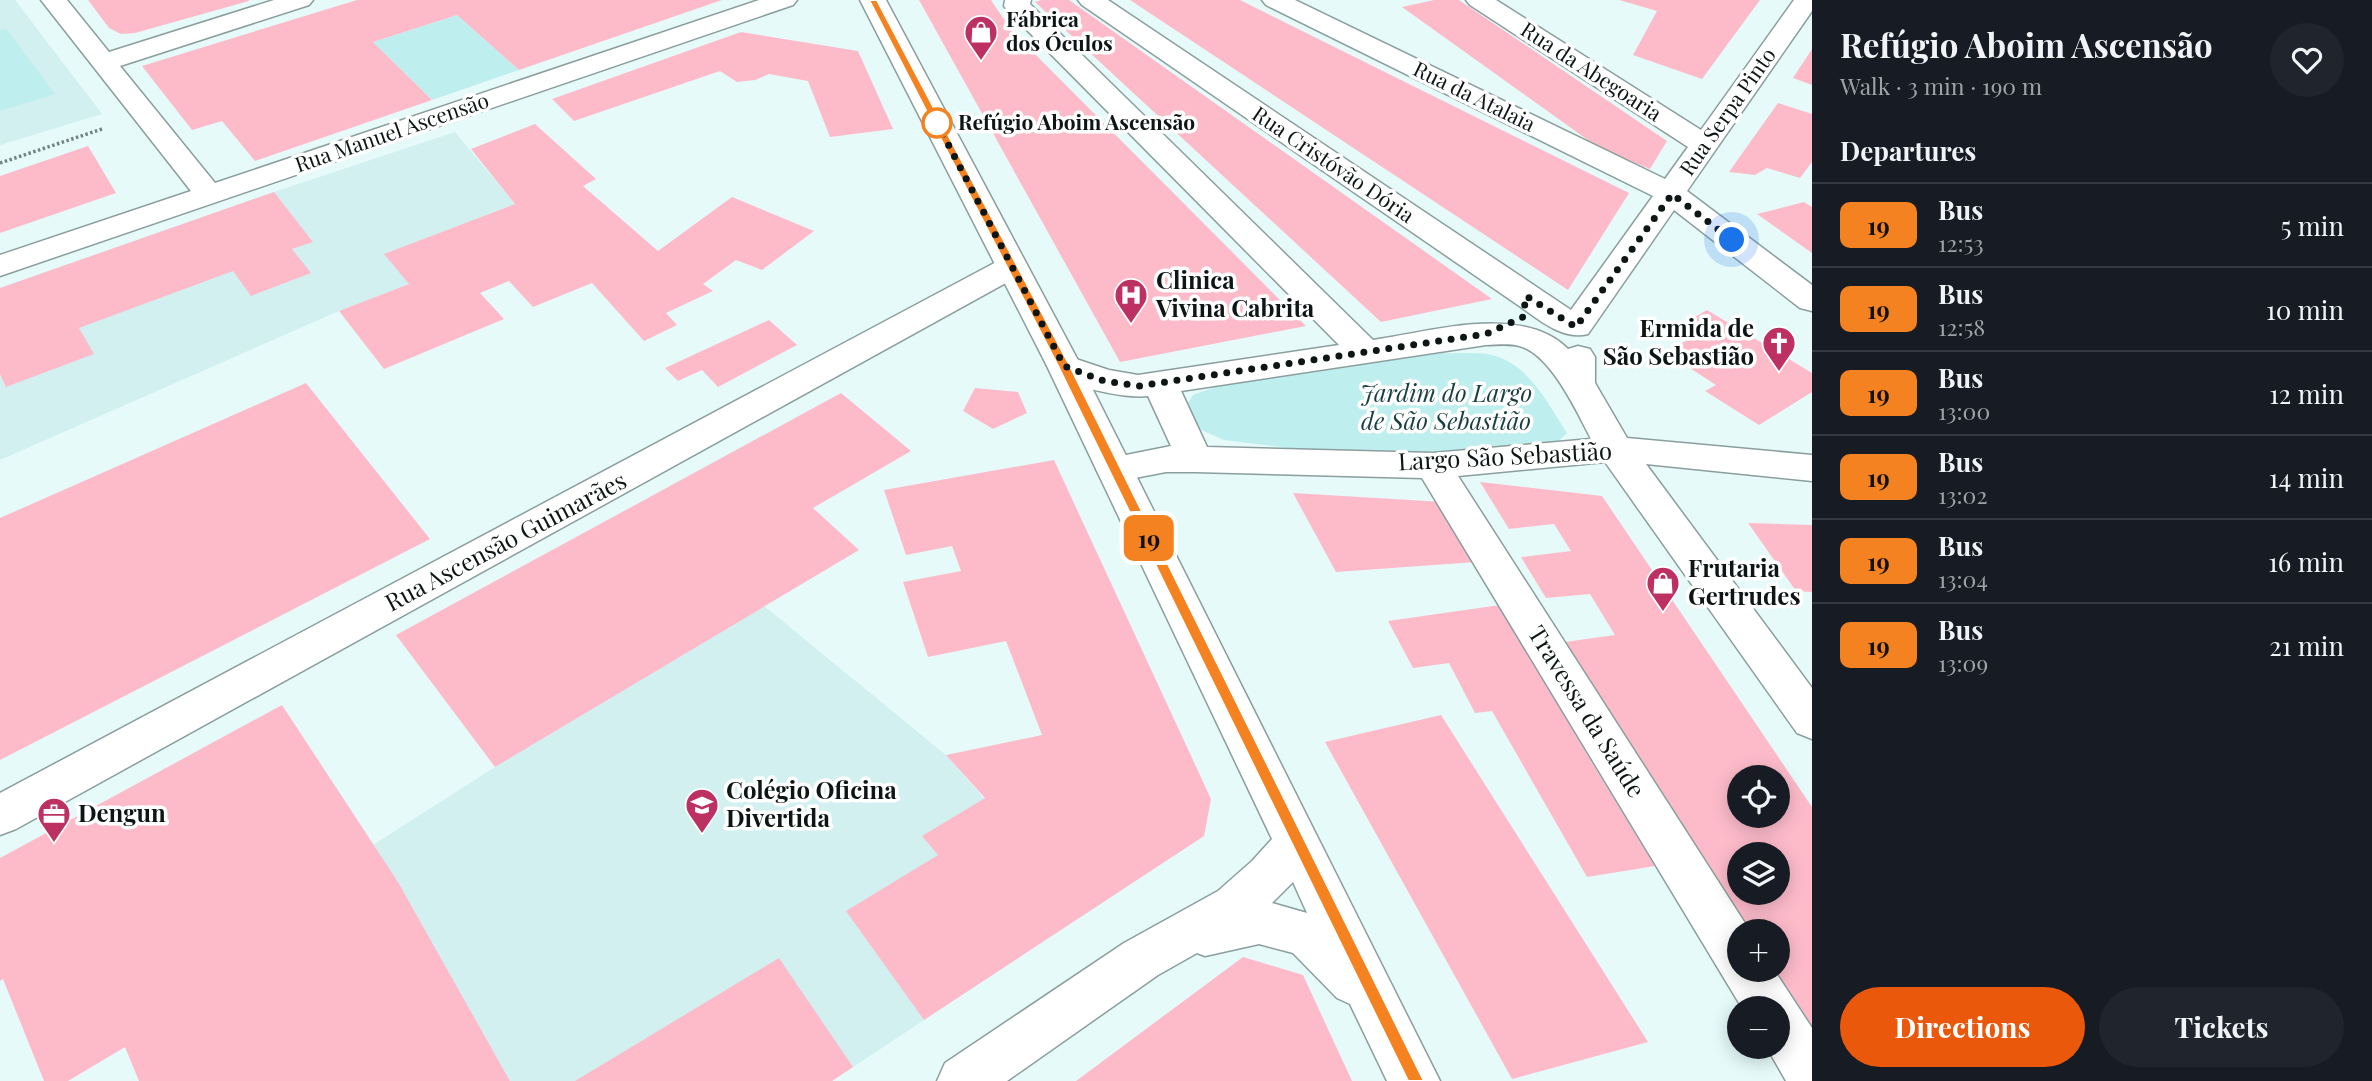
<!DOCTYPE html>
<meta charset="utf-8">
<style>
body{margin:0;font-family:"Playfair Display",serif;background:#20242c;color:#f1f3f6;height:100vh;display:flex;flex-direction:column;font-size:26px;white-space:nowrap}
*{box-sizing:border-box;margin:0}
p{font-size:23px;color:#9ea1a6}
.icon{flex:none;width:38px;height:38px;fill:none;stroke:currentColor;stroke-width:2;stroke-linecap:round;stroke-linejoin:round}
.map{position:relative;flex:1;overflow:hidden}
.panel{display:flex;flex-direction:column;background:#171b24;width:560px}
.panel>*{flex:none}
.badge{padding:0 14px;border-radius:10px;font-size:24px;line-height:46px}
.controls{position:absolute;left:1727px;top:765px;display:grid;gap:14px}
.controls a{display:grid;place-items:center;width:63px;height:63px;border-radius:50%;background:#171b24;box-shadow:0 4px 18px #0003;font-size:35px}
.you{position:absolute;width:35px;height:35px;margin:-18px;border:5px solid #fff;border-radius:50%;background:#1a73e8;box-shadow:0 0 0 10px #1a73e833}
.map>.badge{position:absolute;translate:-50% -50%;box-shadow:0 0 0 4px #fff}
h2{padding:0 28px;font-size:26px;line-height:63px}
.round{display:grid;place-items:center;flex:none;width:74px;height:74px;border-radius:37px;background:#20242c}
.overview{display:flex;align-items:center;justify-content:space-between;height:119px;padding:0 28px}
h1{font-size:33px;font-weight:700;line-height:52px}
.action{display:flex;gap:14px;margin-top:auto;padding:14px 28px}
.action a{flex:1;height:80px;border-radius:42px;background:#ea580c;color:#fff;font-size:28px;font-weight:700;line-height:80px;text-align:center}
.action a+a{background:#20242c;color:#f1f3f6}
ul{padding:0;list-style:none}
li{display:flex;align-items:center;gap:21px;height:84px;padding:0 28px;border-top:2px solid #363941}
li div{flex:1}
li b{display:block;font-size:26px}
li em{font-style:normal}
li .badge{min-width:77px;font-weight:700;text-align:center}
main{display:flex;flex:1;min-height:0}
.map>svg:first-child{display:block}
.built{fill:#d2f0f0}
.green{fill:#bfeeee}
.building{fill:#fdbbca;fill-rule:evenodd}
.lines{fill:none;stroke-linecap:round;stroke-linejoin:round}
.street-casing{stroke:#8b9e9e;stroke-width:3}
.secondary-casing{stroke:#8b9e9e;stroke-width:3}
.path{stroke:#758282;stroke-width:3.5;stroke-dasharray:2.5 2.5;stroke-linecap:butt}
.street{fill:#fff;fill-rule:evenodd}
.secondary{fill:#fff;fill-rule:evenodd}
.line{fill:#f58220;stroke:#fff;stroke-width:2}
.walk{stroke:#0e1515;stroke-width:7;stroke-dasharray:0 12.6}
.stop-dot{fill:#fff;stroke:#f58220;stroke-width:3.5}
.labels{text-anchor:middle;stroke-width:7;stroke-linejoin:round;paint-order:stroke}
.far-poi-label{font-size:21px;font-weight:bold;fill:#0e1515;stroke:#fff;text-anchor:start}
.far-street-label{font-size:21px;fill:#0e1515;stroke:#fff}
.far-stop-label{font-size:21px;font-weight:bold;fill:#0e1515;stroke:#fff;text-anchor:start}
.poi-label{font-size:24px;font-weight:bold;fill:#0e1515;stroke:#fff;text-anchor:start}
.park-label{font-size:24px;font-style:italic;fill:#183e3f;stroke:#fff}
.street-label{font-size:24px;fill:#0e1515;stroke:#fff}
</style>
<main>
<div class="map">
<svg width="1812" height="1081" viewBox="0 0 1812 1081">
<rect width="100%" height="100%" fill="#e6fafa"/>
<!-- built -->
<g class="built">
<path d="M0,0H15L102,114L0,145Z"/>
<path d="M455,132L515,204L385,254L409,284L339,311L0,460V288L274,192Z"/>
<path d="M764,606L946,755L1084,914L832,1081H510L398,882L373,845L495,767Z"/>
</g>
<!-- green -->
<g class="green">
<path d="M457,15L519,70L432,100L373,42Z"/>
<path d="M6,28L55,94L0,111V30Z"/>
<path d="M1442,353C1457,354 1473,352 1487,354C1528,361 1546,401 1567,433L1552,447L1433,466L1224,440L1199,429L1184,410L1193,395L1218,386Z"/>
</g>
<!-- building -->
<g class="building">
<path d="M88,0H249V1L135,33L121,34L109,28Z"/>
<path d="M357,0H722L519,70L457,15L373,42L432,100L255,161L222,121L192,130L142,66Z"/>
<path d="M919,0H991L1011,30L1306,326L1120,362Z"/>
<path d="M1041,0H1069L1492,299L1381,322L1035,2Z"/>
<path d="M1130,0H1240L1629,193L1568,290Z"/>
<path d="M1434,0H1459L1667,141L1650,169L1599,148L1402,7Z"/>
<path d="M1619,0H1760L1702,79L1633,55L1657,11Z"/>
<path d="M741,32L858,51L893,129L830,137L808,81L769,74L755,80L737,82L720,71L574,121L552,99Z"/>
<path d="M1812,49V85L1793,78Z"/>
<path d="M1778,103L1812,114V162L1800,178L1767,168L1755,175L1729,172Z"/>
<path d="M535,124L596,179L583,186L658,251L732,197L814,231L762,270L736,260L703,284L713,291L666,313L677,325L644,341L592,283L533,307L509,281L480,293L504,319L384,369L339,311L409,284L384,254L515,204L471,149Z"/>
<path d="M88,146L116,193L0,233V176Z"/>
<path d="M274,192L313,242L292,249L311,273L251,296L233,271L79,328L94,354L6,387L0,374V288Z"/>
<path d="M1804,202L1812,207V253L1757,214Z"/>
<path d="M1707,310L1812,373V392L1759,425L1705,391L1716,385L1665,352L1693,337L1677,327Z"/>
<path d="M769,320L797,345L718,387L702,370L678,381L665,368Z"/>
<path d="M306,383L430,539L0,760V518Z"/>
<path d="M975,388L1018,392L1027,413L993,429L963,411Z"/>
<path d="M841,393L911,451L813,508L859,550L495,767L396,635Z"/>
<path d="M1054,460L1211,799L1204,836L924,1020L846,911L938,855L922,836L985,798L946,755L1042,735L1006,641L928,657L903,582L961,571L952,546L906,555L884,490Z"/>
<path d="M1480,482L1602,496L1812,807V1031L1803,1033L1764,970H1778V931H1741L1565,642L1615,635L1590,594L1546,598L1521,557L1571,551L1554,524L1509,529ZM1740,777H1778V816H1740ZM1740,854H1778V892H1740Z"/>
<path d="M1293,493L1443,502L1476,562L1336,572Z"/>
<path d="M1748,523L1812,525V592L1796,591Z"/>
<path d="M1500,605L1588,756L1655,866L1587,877L1492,711L1475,713L1449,663L1413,668L1388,621Z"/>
<path d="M282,705L398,882L510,1081H139L125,1047L68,1081H44L3,979L0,981V858Z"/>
<path d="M1441,715L1541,873L1648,1042L1512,1079L1325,742Z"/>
<path d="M1243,957L1303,975L1352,1081H1076Z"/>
<path d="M779,958L853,1067L832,1081H575Z"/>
</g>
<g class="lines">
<defs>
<g id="street">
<path d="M41,0H67L109,52L274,0H313L309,5L120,66L215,183L759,0H797L793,5L0,276V255L191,191Z"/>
<path d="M1005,0H1031L1030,4L1373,340C1430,332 1522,303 1568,349L1578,346L1590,349L1595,357V383L1627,438L1812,455V481L1646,464L1812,688V739L1797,733L1605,462L1458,476L1750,931H1740V970H1774L1812,1028V1081H1786L1766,1046H1778V1008H1742L1422,478L1195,472H1166L1114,482L1101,478L1096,469L1101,460L1171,446L1148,396C1124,399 1060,386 1047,366L1052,358L1064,355L1109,370L1138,375L1339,345L1008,11L1004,6ZM1486,345C1496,345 1508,343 1519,346C1550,353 1577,412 1591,439L1433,453L1207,447L1181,391Z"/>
<path d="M1078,0H1108L1571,310L1653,196L1266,5L1262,0H1295L1665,179L1688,147L1470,5L1466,0H1496L1701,130L1794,0H1812V11L1687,191L1812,285V311L1800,308L1674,210L1588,334C1561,341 1536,317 1515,303L1082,5Z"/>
<path d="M1011,257L1022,260L1027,267L1022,274L16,829L0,835V793L1000,260Z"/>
</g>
<path id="secondary" d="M860,0H886L1081,366L1440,1081H1387L1350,1004L1337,998L1293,953L1259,944L1205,956L1197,953L1158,975L1007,1081H937L945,1063L1124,943L1218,891L1252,861L1272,839L1047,366ZM1293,882L1307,913L1272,903Z"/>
</defs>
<!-- street casing -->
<use href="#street" class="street-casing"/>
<!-- secondary casing -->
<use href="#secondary" class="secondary-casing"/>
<!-- path -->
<path class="path" d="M0,163L102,129"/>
<!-- street -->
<use href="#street" class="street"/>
<!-- secondary -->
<use href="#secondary" class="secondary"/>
</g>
<!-- line -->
<path class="line" d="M869,0H877L1070,366L1421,1075L1424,1081H1408L1058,366Z"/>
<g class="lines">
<!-- walk -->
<path class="walk" d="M937,123L1064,366L1104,381L1139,386L1486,334L1523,317L1526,296L1576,327L1672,194L1732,240"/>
</g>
<!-- icons -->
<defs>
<symbol id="shop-pin" viewBox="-11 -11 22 30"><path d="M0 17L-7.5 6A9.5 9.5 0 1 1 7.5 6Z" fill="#bd3062" stroke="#fff"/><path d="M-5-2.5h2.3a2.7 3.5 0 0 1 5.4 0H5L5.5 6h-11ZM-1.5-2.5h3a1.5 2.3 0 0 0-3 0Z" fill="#fff"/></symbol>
<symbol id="hospital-pin" viewBox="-11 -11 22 30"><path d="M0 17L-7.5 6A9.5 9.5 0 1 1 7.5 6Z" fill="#bd3062" stroke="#fff"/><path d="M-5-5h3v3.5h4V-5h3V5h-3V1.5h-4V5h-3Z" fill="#fff"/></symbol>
<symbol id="church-pin" viewBox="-11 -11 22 30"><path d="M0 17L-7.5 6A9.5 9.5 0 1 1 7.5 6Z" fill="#bd3062" stroke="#fff"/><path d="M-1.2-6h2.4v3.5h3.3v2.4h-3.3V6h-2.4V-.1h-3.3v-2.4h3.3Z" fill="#fff"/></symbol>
<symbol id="school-pin" viewBox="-11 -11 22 30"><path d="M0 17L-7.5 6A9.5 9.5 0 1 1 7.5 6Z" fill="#bd3062" stroke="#fff"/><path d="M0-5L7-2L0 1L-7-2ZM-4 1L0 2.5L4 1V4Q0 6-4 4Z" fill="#fff"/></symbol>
<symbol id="office-pin" viewBox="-11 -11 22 30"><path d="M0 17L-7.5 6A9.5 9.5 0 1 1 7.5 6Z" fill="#bd3062" stroke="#fff"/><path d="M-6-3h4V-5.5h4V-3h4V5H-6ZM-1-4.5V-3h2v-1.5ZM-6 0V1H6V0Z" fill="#fff"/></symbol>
</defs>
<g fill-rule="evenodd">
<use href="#shop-pin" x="962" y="13" width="38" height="52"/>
<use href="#hospital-pin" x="1112" y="276" width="38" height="52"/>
<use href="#church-pin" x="1760" y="324" width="38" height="52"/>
<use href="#shop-pin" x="1644" y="564" width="38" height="52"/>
<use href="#school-pin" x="683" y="786" width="38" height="52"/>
<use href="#office-pin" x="35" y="795" width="38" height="52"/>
</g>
<!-- markers -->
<circle class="stop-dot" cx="937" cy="123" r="14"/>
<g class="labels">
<!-- far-poi labels -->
<g class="far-poi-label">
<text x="1006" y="27">Fábrica<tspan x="1006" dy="24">dos Óculos</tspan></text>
</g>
<!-- far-street labels -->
<g class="far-street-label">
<text transform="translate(1591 72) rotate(33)" y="7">Rua da Abegoaria</text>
<text transform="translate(1474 97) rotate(26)" y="7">Rua da Atalaia</text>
<text transform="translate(1728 112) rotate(-55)" y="7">Rua Serpa Pinto</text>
<text transform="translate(392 133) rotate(-19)" y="7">Rua Manuel Ascensão</text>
<text transform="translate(1333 165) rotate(34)" y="7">Rua Cristóvão Dória</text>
</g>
<!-- far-stop labels -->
<g class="far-stop-label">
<text x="958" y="130">Refúgio Aboim Ascensão</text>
</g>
<!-- poi labels -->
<g class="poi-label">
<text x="1156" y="289">Clinica<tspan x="1156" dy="28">Vivina Cabrita</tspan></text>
<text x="1754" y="337" text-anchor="end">Ermida de<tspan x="1754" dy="28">São Sebastião</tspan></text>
<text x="1688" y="577">Frutaria<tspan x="1688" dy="28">Gertrudes</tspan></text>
<text x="726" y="799">Colégio Oficina<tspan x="726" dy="28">Divertida</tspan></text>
<text x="78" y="822">Dengun</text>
</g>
<!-- park labels -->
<g class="park-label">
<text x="1446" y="402">Jardim do Largo<tspan x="1446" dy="28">de São Sebastião</tspan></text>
</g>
<!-- street labels -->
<g class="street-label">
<text transform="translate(1505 457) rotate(-3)" y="8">Largo São Sebastião</text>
<text transform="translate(506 542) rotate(-28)" y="8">Rua Ascensão Guimarães</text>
<text transform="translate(1586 712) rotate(58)" y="8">Travessa da Saúde</text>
</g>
</g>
</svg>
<div class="controls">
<a><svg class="icon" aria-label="locate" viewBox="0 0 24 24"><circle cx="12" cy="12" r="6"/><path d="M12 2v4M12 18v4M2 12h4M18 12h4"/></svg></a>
<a><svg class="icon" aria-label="layers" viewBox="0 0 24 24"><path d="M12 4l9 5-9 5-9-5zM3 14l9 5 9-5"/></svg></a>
<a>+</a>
<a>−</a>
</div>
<div class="you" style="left:1732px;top:240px"></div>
<b class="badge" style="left:1149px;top:538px;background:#f58220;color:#111">19</b>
</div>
<section class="panel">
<div class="overview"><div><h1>Refúgio Aboim Ascensão</h1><p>Walk · 3 min · 190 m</p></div><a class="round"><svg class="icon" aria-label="heart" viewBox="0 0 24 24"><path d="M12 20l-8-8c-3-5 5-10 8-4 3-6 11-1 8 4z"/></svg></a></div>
<h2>Departures</h2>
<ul>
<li><span class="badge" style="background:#f58220;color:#111">19</span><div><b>Bus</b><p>12:53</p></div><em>5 min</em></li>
<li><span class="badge" style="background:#f58220;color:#111">19</span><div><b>Bus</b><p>12:58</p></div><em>10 min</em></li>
<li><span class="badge" style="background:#f58220;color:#111">19</span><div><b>Bus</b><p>13:00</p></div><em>12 min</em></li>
<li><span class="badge" style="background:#f58220;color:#111">19</span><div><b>Bus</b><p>13:02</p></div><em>14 min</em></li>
<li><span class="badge" style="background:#f58220;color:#111">19</span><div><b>Bus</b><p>13:04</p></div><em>16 min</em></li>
<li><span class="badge" style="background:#f58220;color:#111">19</span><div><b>Bus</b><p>13:09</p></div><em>21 min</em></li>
</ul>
<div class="action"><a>Directions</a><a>Tickets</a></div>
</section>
</main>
